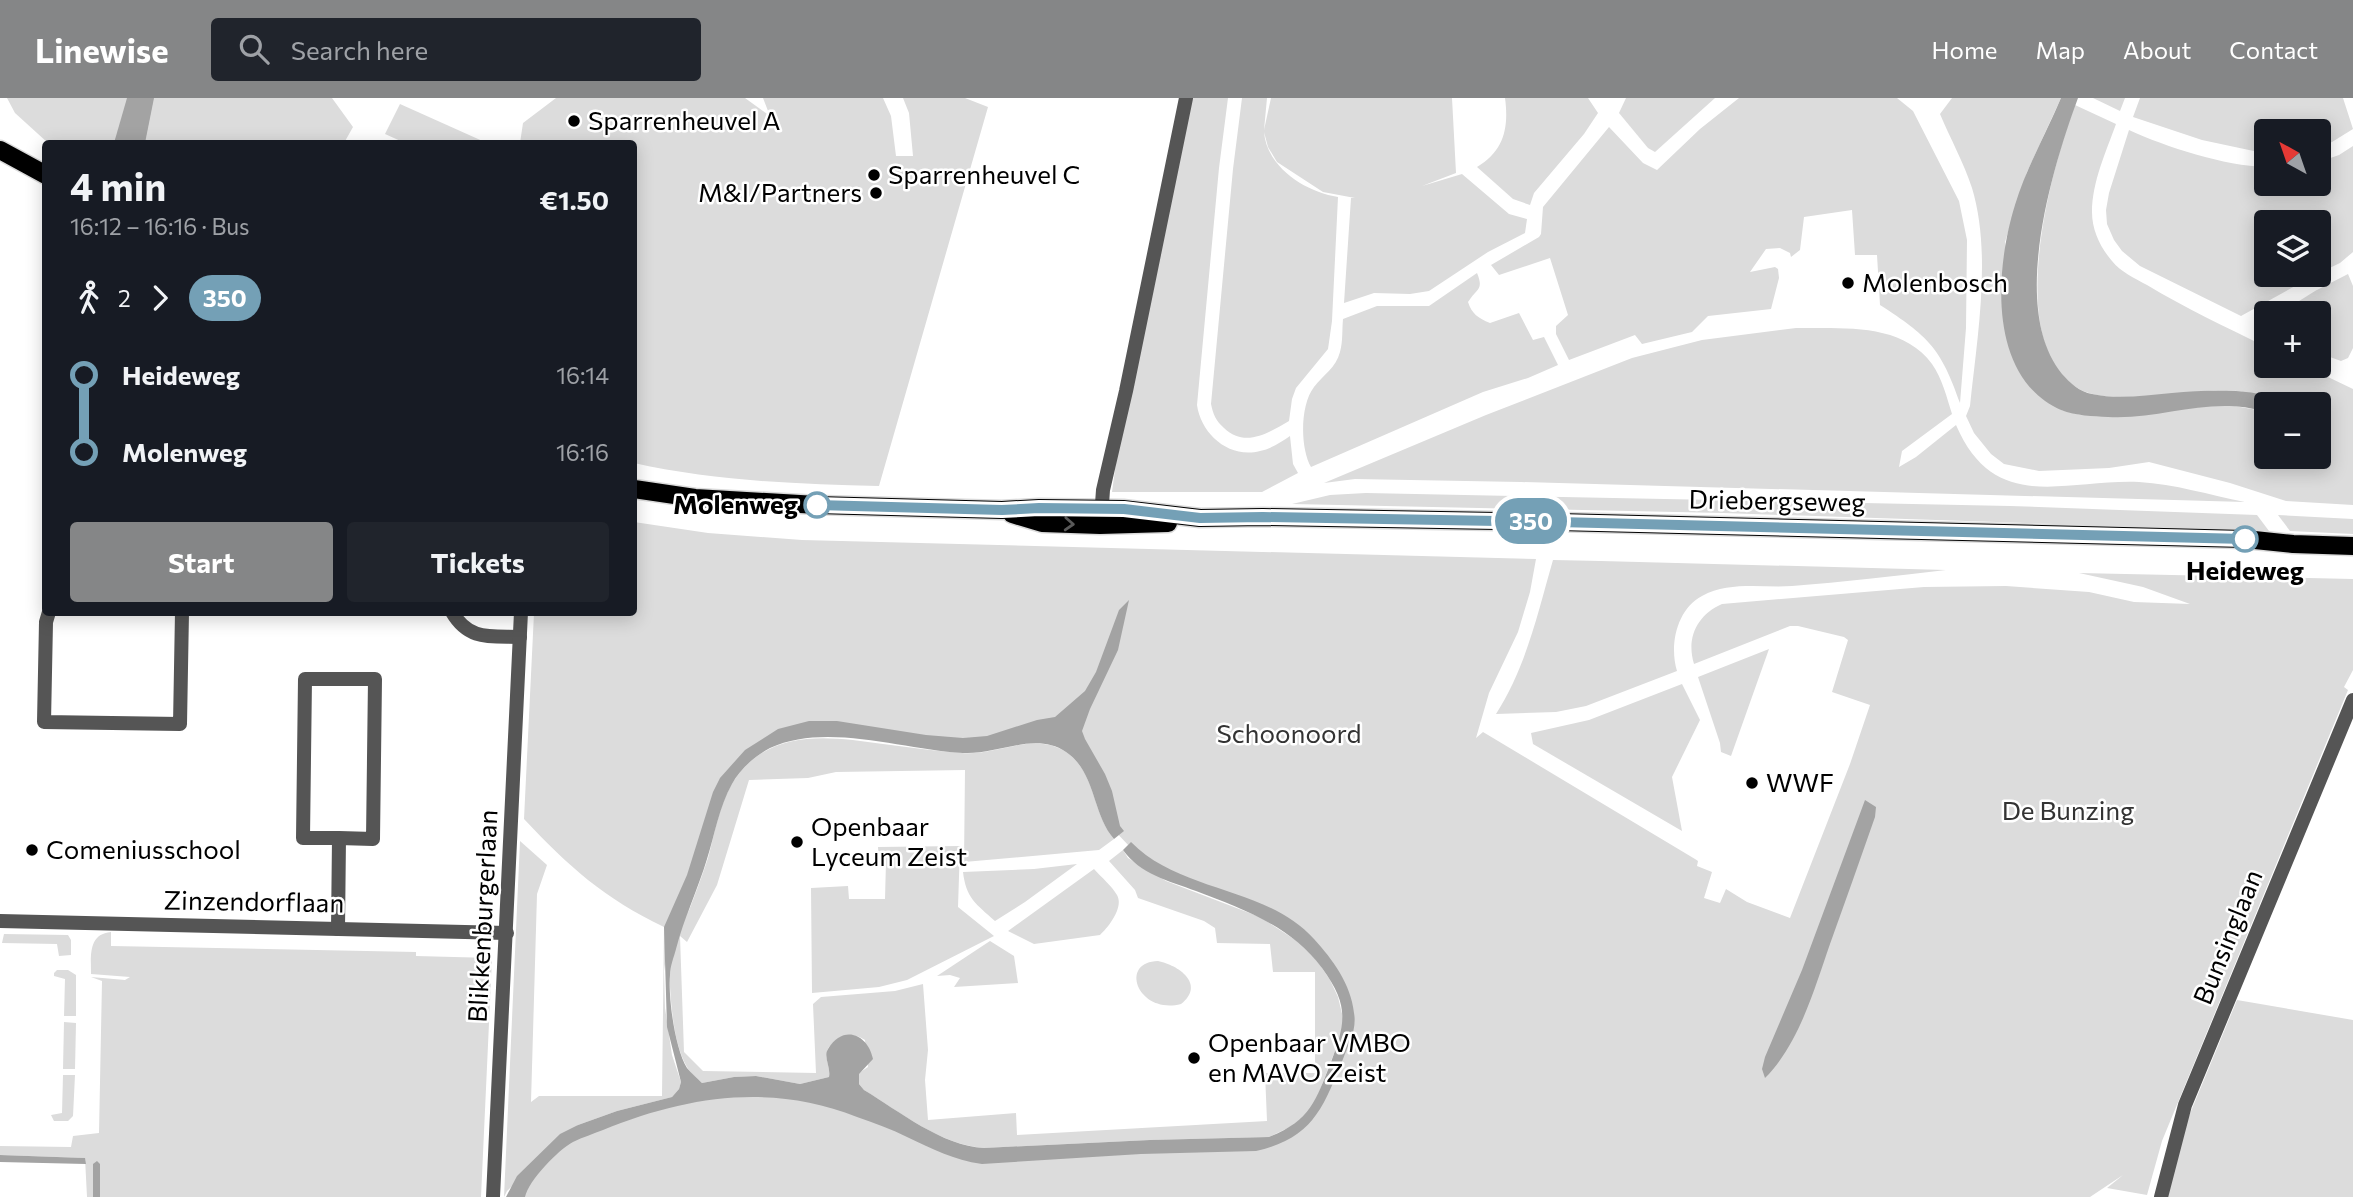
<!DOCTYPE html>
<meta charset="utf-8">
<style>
body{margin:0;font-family:Commissioner,sans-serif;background:#20242c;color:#f1f3f6;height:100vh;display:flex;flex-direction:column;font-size:26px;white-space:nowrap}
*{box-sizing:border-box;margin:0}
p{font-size:23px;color:#9ea1a6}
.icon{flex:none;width:38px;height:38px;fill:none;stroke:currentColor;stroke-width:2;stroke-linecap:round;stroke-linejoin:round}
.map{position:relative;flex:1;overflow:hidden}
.sheet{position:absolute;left:42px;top:42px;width:595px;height:476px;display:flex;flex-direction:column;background:#171b24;border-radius:7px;box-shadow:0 4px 18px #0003}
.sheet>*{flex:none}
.badge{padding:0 14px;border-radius:23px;font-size:24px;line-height:46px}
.needle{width:46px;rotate:320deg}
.buttons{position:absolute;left:2254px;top:21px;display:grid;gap:14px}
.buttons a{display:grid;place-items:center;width:77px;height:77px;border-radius:7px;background:#171b24;box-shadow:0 4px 18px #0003;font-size:35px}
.map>.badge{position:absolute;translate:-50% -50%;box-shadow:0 0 0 4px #fff}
.legs{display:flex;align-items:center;gap:10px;height:77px;padding:0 28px;font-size:23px}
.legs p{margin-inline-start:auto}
.headline{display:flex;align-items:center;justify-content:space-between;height:119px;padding:0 28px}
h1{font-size:38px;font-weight:700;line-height:52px}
.action{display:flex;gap:14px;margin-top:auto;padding:14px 28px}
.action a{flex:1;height:80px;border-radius:7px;background:#858687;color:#fff;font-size:28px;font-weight:700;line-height:80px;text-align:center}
.action a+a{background:#20242c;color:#f1f3f6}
ul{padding:0 28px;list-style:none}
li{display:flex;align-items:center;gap:24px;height:77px;font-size:26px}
li i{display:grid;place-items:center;width:10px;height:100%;margin:0 9px;background:currentColor}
li i::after{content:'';width:18px;height:18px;margin:-9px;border:5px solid;border-radius:50%;background:#171b24}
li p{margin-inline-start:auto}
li:first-child i{background:linear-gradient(#0000 50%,currentColor 0)}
li:last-child i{background:linear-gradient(currentColor 50%,#0000 0)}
header{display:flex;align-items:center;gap:42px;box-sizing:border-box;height:98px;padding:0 35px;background:#858687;color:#fff}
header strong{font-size:33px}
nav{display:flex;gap:38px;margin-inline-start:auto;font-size:24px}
.search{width:490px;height:63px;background:#20242c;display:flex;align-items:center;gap:18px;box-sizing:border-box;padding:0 24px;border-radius:7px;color:#9ea1a6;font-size:26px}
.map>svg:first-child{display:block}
.green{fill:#dcdcdc}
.water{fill:#a3a3a3}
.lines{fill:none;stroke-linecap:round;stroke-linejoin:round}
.primary-casing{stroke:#dbdbdb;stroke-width:21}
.minor{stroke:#555;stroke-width:14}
.primary{stroke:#000;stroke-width:18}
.oneway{stroke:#595959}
.line-1-casing{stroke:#fff;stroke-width:16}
.line-1{stroke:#74a0b6;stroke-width:10}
.poi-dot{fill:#000;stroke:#fff;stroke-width:2.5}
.stop-1-dot{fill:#fff;stroke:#74a0b6;stroke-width:3.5}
.labels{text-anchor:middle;stroke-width:5;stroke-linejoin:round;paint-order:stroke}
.poi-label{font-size:26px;fill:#000;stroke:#fff;text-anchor:start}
.street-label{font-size:26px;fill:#000;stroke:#fff}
.stop-label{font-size:26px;font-weight:bold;fill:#000;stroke:#fff;text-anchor:end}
.park-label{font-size:26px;fill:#333;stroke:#fff}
</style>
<header>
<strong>Linewise</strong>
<div class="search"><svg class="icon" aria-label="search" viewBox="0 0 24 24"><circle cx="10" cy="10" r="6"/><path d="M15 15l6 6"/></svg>Search here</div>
<nav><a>Home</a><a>Map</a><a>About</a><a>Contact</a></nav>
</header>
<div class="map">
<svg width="2353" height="1099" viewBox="0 0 2353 1099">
<rect width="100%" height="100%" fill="#fff"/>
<!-- green -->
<g class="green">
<path d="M7,0H332L353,29L344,45H48L15,15Z"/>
<path d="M556,0H745L770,18L763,0H883L891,18L896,58H913L909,15L903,0H965L988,9L879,388C797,386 714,383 634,365V46L520,45L523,25Z"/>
<path d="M1189,0H1228L1219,70L1197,307C1201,336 1229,361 1260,353C1271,351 1281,344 1290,338L1293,366L1298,375L1262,394H1112L1119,342Z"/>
<path d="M1242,0H1267L1264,32L1271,0H1452L1456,75L1422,88L1462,76L1509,116L1527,121L1525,135L1488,154L1429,193L1410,196L1374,195L1344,205L1351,100H1355L1323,94L1277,64L1268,49L1264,34C1267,70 1306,94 1338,99L1332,223L1328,251L1296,290L1292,301L1289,323C1268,335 1245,350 1224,330C1216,323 1213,316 1211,306L1233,71Z"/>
<path d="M1505,0H1588L1598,15L1584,36L1534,95L1530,107L1513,101L1477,69C1504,53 1509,30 1505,0Z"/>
<path d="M1626,0H1715L1655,54L1648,50L1619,15Z"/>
<path d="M1739,0H1897L1913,13L1959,103L1967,142L1966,230L1960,305C1941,250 1928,238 1880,207L1877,157H1855L1852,112L1804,119L1800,152L1791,159L1790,155L1780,150L1766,151L1750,174L1775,169L1778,171L1779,180L1771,211L1708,218L1692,234L1642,246L1635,237L1569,262L1556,236V228L1568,217L1550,160L1499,177L1491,167L1539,139L1541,136L1543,109L1609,29L1643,65L1657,72L1700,31Z"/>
<path d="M1952,0H2061L2027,74L2005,144L2030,289L2061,312L2081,317L2126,318L2223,306L2263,313L2266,314V359H2319V334L2331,338L2319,325V306C2310,306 2301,307 2292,306C2269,303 2249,292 2224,292C2187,292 2112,308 2081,292C2001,250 2051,71 2075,7L2116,26C2106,54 2092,84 2092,114C2092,132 2100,149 2112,163C2121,174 2134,180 2147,187C2185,210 2226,229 2266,249V268H2305L2353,291V407L2286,403L2230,385L2149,364L2109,370L2039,373L2004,366L1991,356L1974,335L1966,318L1970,308C1977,240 1992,156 1972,90C1964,65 1950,40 1940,16Z"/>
<path d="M2093,0H2125L2120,13Z"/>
<path d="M2140,0H2343L2353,31L2332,44L2319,49V33H2266V55H2263L2202,42L2133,19Z"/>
<path d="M400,6L487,45H405L385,36Z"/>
<path d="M2129,32C2166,49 2225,68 2266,69V86H2319V64L2339,57L2353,48V154L2340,165L2319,175V124H2266V177H2315L2241,218L2140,168L2122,153L2114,142L2107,126L2106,112L2109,95Z"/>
<path d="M1477,175C1484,192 1477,190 1468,204C1472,216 1478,220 1490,225L1519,215L1533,242L1544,239L1558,267L1528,280L1483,294L1311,369C1300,350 1300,307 1314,289C1323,277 1336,270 1340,254C1343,244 1342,231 1343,221L1377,208H1429Z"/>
<path d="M2348,176L2353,188V250L2348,260L2341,263L2319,255V215H2280L2315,193Z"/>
<path d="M1796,230C1842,231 1901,224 1932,266C1942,280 1947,300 1952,316L1902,353L1899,369L1916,359L1956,327C1995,417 2064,381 2139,384C2175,386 2209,397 2245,404L1521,384L1355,381L1324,385L1486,317L1632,260L1702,242Z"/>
<path d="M1366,395L2010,408L2257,417L2269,433L1723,415L1292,406L1330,397Z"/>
<path d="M2278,417L2353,421V436L2290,433Z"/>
<path d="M634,424L708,435L802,442L1536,461L1530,494L1518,534L1489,595L1476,640L1483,634L1695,761L1698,763L1697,768L1712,774L1704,800L1720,805L1726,791L1747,804L1790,820L1850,666L1870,607L1832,594L1848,542L1844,539L1798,528H1790L1694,566C1686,540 1697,517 1722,506L1924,489L2006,488L2089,494L2134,504L2190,506L2143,489L2079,475L2353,481V572L2344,589L2348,592L2162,1043L2147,1097L2107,1090L2123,1077L2090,1099H512L575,1038L691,996L812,993L957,1054L1261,1045L1295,1034L1311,1017L1350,931L1345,898L1321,858L1289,830L1148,768L1112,730L1081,655L1051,628L969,645L816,631L760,648L720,694L688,815C695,797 702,778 708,760C715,735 719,706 733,684C768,630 827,638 883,646C909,649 935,653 962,655C997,658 1033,633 1066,654C1096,674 1092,715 1114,741L1099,752L964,764L965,672L836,674L808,680L749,682L717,787L687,844L680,838L684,954L703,973L816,975L813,906L821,899L895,893L923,886L928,952L925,982L928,1022L1016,1015L1017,1037L1267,1023L1265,975H1315V874H1273L1270,846L1217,845L1215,830L1204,823L1138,800L1135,792L1109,763L1123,752L1128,760L1166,783L1260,819L1303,847L1320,867L1330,882L1338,899L1344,924L1341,937L1318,997L1311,1011L1294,1027L1269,1039L1150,1042L984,1050C941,1047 900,1014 864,992L859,986V975L868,969L865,942C853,935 843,935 833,945C830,948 827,950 827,955C825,963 831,970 829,979L800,986L756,978L734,979L702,985C697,980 690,975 687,969C669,938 670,879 668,844L664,873L665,910L672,957L681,984L679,991L672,999L617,1013L578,1027L507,1093L504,1099L520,743L547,767L537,796L531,1004L539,998H662L664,829C604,800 569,769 524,721L534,515L634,514Z"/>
<path d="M1553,462L1601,463L1946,472C1895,478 1843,484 1792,488C1762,490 1729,483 1702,498C1677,511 1669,547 1677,573L1586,608L1556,614L1496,616C1526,570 1538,514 1553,462Z"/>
<path d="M1769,551L1731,658L1721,654L1720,645L1698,579Z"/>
<path d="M1682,586L1700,622L1672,679L1682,733L1533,646L1531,635L1589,622Z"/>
<path d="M960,748L958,809L994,838L907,882L879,889L812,895L811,790L848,788L849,801H885L886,763H879L878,749Z"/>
<path d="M1077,766L1025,804L995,823C976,806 966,800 963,774L1034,771Z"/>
<path d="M1094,771C1101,779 1112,788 1117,797C1124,809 1109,829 1100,837L1034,846L1008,833Z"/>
<path d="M111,834V848L416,854V858L492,860L481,1099H87L85,1060L0,1057V1048L71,1049L73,1038L99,1035L102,883L91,879L125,882L130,879L91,876C91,858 88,836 111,834Z"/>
<path d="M4,836L68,837L71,842V857L59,858L57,846L2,845Z"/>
<path d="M990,843L1014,858L1018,885L954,889L960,880L950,877L937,878Z"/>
<path d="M1158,863C1178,867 1206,886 1181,906C1138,917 1118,864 1158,863Z"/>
<path d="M57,872H68L76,877V918H64L65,881L54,878V875Z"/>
<path d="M2237,902L2353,922V1099H2165L2184,1030Z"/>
<path d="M64,924L76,925L75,971H63Z"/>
<path d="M63,977H75L73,1018L68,1023H54L51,1017L62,1015Z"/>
</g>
<!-- water -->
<g class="water">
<path d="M127,0H154L145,45H114Z"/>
<path d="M2061,0H2078C2052,71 2009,211 2062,276C2070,285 2080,294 2092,296C2119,302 2145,297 2172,295C2196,293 2222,291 2246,294C2261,295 2277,302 2292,306H2266V314C2211,297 2163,322 2108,319C2093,318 2076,318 2061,312C1987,279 1995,171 2015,107C2026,70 2046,36 2061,0Z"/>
<path d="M1129,502L1118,552L1090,611L1082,633L1085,641L1105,676L1112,693L1120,728L1124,733L1114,741C1092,716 1096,674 1066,654C1035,633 998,657 963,655C903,652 827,624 770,650C755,658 740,671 732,686C719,709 715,736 707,761C698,791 684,820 676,851C674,859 670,868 670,877C668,899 675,951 687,970C691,975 697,980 702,985L734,979L756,978L800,986L829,979C831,969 823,959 828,951C843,926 868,936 873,961L859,976V986L864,992C899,1013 942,1048 984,1050L1150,1042L1269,1039C1311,1022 1315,1004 1331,964C1346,924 1349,907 1322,870C1291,828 1243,811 1196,793C1169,783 1140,776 1123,752L1131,744C1181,795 1266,788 1314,841C1333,862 1351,886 1354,915C1357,931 1349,946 1343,961C1323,1010 1313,1040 1256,1053L1141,1056L982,1066C953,1062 933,1051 907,1039C891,1031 874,1025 857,1019C771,985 687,998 603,1032C593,1036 583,1039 573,1044C558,1052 529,1082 525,1099H506L517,1078L560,1036L578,1027L617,1013L672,999L679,991L681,984L667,929L664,829L687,777L713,694L720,680L745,652L778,631L809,623H837L926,637L963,640L987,638L1037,622L1055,619L1085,593L1096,574L1119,512Z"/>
<path d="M1865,702L1876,709L1875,719C1860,762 1845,804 1830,846C1814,892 1799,946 1765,980L1762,971L1765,959L1802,872Z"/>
<path d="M0,1057L85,1060L86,1066L0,1064Z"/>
<path d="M97,1063L100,1066V1099H93V1066Z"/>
</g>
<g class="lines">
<defs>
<g id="primary">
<path d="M0,52L46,77"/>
<path d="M634,391L695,400L817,407L1002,412L1039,410L1123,411L1200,420L1263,419L1558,424L2245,441L2293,446L2353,448"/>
<path d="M1012,416L1042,425L1100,427L1168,425"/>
</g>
</defs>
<!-- primary casing -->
<use href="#primary" class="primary-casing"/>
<!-- minor -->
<g class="minor">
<path d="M1101,420L1103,392L1126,293L1186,0"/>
<path d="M49,514L46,524L44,624L180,626L182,514"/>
<path d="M452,514C469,543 490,538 520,539"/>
<path d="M0,823L507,835"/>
<path d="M338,831L339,740L373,741L375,581H305L303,740H339"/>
<path d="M493,1099L521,514"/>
<path d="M2161,1099L2185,1007L2353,602"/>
</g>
<!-- primary -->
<use href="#primary" class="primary"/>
</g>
<!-- one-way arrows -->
<defs><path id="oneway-chevron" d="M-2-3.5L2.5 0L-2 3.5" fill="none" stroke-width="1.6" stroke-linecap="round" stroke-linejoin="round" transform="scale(1.75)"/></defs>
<use class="oneway" href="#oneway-chevron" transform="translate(1069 426) rotate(3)"/>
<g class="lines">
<defs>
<path id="line-1" d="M817,407L1002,412L1039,410L1124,411L1200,420L1263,419L1558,424L2245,441"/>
</defs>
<!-- line-1 casing -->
<use href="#line-1" class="line-1-casing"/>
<!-- line-1 -->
<use href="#line-1" class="line-1"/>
</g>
<!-- markers -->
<g class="poi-dot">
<circle cx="574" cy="23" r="7"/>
<circle cx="874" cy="77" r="7"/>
<circle cx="876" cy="95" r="7"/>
<circle cx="1848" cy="185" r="7"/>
<circle cx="1752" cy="685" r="7"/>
<circle cx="797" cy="744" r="7"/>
<circle cx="32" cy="752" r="7"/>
<circle cx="1194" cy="960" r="7"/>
</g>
<g class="stop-1-dot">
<circle cx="817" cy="407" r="12"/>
<circle cx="2245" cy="441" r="12"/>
</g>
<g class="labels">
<!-- poi labels -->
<g class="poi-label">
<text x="588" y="32">Sparrenheuvel A</text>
<text x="888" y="86">Sparrenheuvel C</text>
<text x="862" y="104" text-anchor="end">M&amp;I/Partners</text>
<text x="1862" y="194">Molenbosch</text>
<text x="1766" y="694">WWF</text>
<text x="811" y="738">Openbaar<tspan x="811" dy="30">Lyceum Zeist</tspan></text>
<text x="46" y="761">Comeniusschool</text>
<text x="1208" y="954">Openbaar VMBO<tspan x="1208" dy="30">en MAVO Zeist</tspan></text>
</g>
<!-- street labels -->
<g class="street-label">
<text transform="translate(1777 403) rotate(1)" y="9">Driebergseweg</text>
<text transform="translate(254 804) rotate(1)" y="9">Zinzendorflaan</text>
<text transform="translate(483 818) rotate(-87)" y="9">Blikkenburgerlaan</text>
<text transform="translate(2228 839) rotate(-68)" y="9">Bunsinglaan</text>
</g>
<!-- stop labels -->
<g class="stop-label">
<text x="798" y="416">Molenweg</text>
<text x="2245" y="482" text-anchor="middle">Heideweg</text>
</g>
<!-- park labels -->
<g class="park-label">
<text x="1289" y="645">Schoonoord</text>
<text x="2068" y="722">De Bunzing</text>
</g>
</g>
</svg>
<div class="buttons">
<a><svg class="needle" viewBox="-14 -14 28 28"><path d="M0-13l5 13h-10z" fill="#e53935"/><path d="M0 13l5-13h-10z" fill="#9ea1a6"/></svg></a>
<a><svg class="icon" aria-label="layers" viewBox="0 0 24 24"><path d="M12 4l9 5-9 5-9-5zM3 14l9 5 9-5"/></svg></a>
<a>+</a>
<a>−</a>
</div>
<b class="badge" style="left:1531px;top:423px;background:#74a0b6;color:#fff">350</b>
<section class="sheet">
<div class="headline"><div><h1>4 min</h1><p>16:12 – 16:16 · Bus</p></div><b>€1.50</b></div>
<div class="legs"><svg class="icon" aria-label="walk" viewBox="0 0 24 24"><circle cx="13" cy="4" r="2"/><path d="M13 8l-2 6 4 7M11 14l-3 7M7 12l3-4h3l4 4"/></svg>2<svg class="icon" aria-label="forward" viewBox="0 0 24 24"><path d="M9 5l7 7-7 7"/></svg><b class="badge" style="background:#74a0b6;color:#fff">350</b></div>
<ul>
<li><i style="color:#74a0b6"></i><b>Heideweg</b><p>16:14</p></li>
<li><i style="color:#74a0b6"></i><b>Molenweg</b><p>16:16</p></li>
</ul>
<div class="action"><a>Start</a><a>Tickets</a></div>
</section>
</div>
